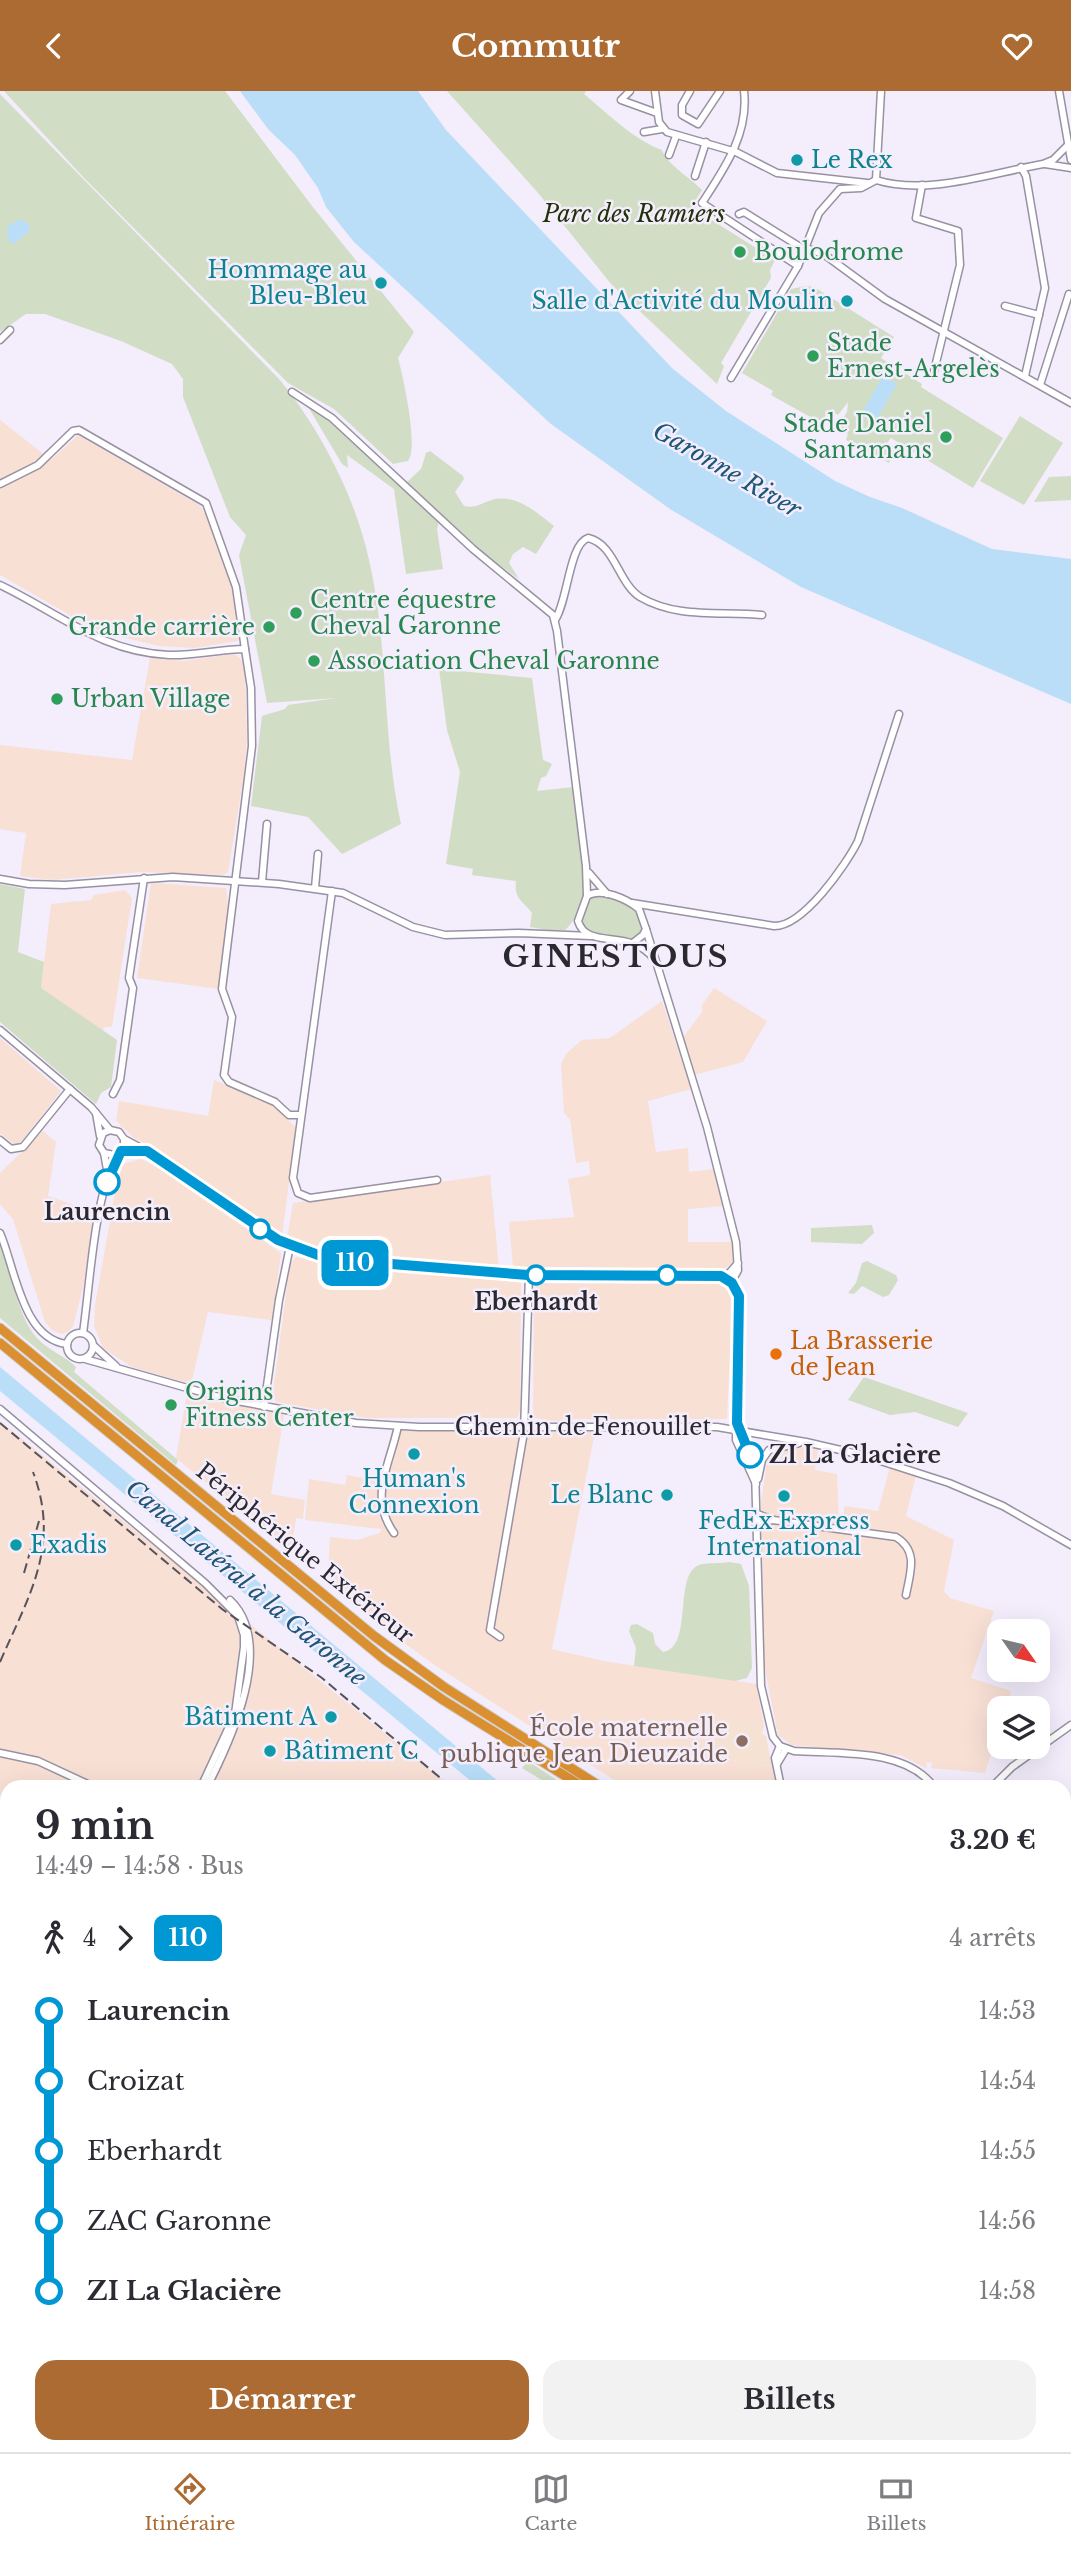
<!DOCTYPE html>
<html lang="fr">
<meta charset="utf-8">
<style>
body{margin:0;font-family:"Libre Baskerville",serif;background:#f2f2f3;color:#2b2b33;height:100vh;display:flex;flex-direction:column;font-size:26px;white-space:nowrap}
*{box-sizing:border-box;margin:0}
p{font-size:23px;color:#7c7c81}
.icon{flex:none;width:38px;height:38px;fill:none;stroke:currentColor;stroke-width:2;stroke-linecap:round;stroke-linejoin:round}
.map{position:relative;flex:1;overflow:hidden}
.panel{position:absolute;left:0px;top:1689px;width:1071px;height:674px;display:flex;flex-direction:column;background:#fff;border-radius:21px 21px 0 0;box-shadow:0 7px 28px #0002}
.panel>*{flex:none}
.badge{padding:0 14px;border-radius:10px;font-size:24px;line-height:46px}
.needle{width:46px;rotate:124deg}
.fabs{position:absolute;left:987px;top:1528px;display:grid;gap:14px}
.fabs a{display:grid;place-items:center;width:63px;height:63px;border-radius:14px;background:#fff;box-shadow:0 7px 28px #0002;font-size:35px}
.map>.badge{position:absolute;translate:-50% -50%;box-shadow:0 0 0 4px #fff}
.legs{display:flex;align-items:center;gap:10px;height:77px;padding:0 35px;font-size:23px}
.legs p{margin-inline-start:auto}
.summary{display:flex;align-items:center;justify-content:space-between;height:119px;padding:0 35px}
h1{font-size:38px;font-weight:700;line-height:52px}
.cta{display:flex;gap:14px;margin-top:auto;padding:14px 35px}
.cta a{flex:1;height:80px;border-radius:21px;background:#ab6b33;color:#fff;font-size:28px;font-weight:700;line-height:80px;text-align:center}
.cta a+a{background:#f2f2f3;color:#2b2b33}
ul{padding:0 35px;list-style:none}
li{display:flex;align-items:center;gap:24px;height:70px;font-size:26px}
li i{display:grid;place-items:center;width:10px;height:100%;margin:0 9px;background:currentColor}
li i::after{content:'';width:18px;height:18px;margin:-9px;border:5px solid;border-radius:50%;background:#fff}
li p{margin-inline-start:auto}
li:first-child i{background:linear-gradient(#0000 50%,currentColor 0)}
li:last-child i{background:linear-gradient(currentColor 50%,#0000 0)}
header{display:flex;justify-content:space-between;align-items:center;height:91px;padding:0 35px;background:#ab6b33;color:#fff;font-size:32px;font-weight:700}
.menu{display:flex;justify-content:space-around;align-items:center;height:98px;border-top:2px solid #e1e1e2;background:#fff;font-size:19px;color:#7c7c81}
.menu a{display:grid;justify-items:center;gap:4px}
.menu .current{color:#ab6b33}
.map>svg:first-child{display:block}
.industrial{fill:#f8e0d5}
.education{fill:#f6e2d3}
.green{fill:#d2ddc6}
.water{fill:#badef8}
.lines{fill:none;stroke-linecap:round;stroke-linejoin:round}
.minor-casing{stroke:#9891a3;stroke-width:9}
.major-casing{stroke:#d0d0d1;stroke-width:10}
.highway-casing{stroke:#d0d0d1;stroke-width:11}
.minor{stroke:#fff;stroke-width:6}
.major{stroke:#e9bc83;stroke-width:7}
.highway{stroke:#da9030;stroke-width:9}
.rail{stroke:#56535b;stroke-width:2;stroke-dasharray:10 5;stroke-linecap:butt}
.line-1-casing{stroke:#fff;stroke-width:16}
.line-1{stroke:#0098d4;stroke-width:10}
.culture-dot{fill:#0f9aa8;stroke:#f3edfc;stroke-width:2.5}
.leisure-dot{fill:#2e9e5b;stroke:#f3edfc;stroke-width:2.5}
.stop-1-dot{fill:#fff;stroke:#0098d4;stroke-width:3.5}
.food-dot{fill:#e8710a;stroke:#f3edfc;stroke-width:2.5}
.education-dot{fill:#8d6e63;stroke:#f3edfc;stroke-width:2.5}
.labels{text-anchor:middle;stroke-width:5;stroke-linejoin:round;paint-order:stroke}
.culture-label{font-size:23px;fill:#0d838f;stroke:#f3edfc;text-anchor:end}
.park-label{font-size:23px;font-style:italic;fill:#213108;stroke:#f3edfc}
.leisure-label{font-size:23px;fill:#27864d;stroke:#f3edfc;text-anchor:start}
.stop-label{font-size:23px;font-weight:bold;fill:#2b2930;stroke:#f3edfc}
.food-label{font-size:23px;fill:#c56008;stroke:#f3edfc;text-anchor:start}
.street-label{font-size:23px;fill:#2b2930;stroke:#f3edfc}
.education-label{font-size:23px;fill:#785e54;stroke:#f3edfc;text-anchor:end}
.water-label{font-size:24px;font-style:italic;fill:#1c5679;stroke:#f3edfc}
.district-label{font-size:30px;font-weight:bold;letter-spacing:2px;fill:#2b2930;stroke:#f3edfc}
</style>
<header><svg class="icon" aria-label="back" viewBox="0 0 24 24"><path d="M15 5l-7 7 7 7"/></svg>Commutr<svg class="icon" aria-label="heart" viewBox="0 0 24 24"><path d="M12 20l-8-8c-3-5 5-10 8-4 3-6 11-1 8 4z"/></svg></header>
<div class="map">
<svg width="1071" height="2361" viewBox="0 0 1071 2361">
<rect width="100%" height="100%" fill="#f3edfc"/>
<!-- industrial -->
<g class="industrial">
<path d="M0,329L51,369L78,344L199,414L210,430L234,502L241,546L238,550L193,557L159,555L117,545L94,538L0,484Z"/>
<path d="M234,563L245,571L247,648L244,684L228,781L223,784L141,781L52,789L20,785L26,742L0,738V654L132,669L150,567L183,570Z"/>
<path d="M151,792L226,797L229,823L219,898L137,887Z"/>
<path d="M125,799L132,807L112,936H105L101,941L41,897L51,813L91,809L94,804Z"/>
<path d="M714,897L767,930L743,971L694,984L682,948L702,921V914Z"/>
<path d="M662,910L691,998L648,1010L656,1061L688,1057L689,1081L714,1078L724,1115L688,1118V1151H732L733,1171L724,1178L513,1176L509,1131L574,1126L568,1088L590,1084L589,1070L576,1072L570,1028L564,1022L561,973L566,963L582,949L610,947Z"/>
<path d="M0,947L61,1000L20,1052L15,1054L0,1042Z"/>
<path d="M214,989L273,1013L296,1037L282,1145L156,1058L134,1047L116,1030L119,1010L208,1025Z"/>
<path d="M43,1040L56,1051L48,1105L95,1121L83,1197L73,1235L68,1241L61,1243L53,1240L45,1231L13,1128L0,1113V1082Z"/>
<path d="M141,1068L156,1075L281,1162L272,1229L208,1221L191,1293L132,1276L103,1257L94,1235L95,1214L120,1074Z"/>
<path d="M490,1084L499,1177L348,1166L328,1163L287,1148L293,1112Z"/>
<path d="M296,1166L341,1176L521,1191L520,1320L517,1327H367L276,1311L273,1302L290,1173Z"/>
<path d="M712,1190L726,1196L732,1209L727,1328H566V1331L533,1327L534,1199L537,1193L544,1191Z"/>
<path d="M187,1302L284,1324L271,1403L305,1409L303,1428L296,1427L291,1461L176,1367Z"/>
<path d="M0,1330L451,1696H7V2145H0Z"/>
<path d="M392,1339L595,1341L552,1558L603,1570L756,1593L764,1635L720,1629L716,1666L772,1676L776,1696H625L436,1575L382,1536L321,1485L328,1482L330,1446L357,1449L380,1442L381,1438L305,1429L309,1388L345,1394L347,1384L379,1390Z"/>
<path d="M807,1355L818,1357L815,1379L837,1383L839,1433L844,1434V1415L878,1420L890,1376L916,1384L906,1425L954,1449L944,1500L950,1507L994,1520L971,1587L1011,1600L1006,1617H999V1637L985,1682L931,1677L932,1672L927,1671L926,1677L900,1664L791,1654L778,1644L764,1573L761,1411L768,1364L780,1358Z"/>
</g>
<!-- education -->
<path class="education" d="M720,1629L764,1635L762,1643L766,1645L772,1676L715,1666Z"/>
<!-- green -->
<g class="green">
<path d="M4,0H225L312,115L414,241L398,267C403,285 419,357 408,370L393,373L334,318L288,292L84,87Z"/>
<path d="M447,0H586L584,3C608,23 634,49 662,59C667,74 690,86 702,99L695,110L696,119L775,169L770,179L771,187L721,272L724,275L717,293L611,193L539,103Z"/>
<path d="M0,3L280,289C321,340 355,405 369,469C389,555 382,647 401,733L342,763L308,726L251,715L262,625L285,618L288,614L336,607L267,612L239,464L246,444L230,426L183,306V288L172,273L121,250L45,223H26L0,241Z"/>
<path d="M806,195L814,196L894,246L881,267L922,293L921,296L1003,347L973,397L891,347L887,352L897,358L889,372L846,349L848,343L837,337L847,321L848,311L838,324L829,319L821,332L771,304L773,300L742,282L791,198Z"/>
<path d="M307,314L330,331L439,431L437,438L443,478L406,483L394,398L347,364L348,377L342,373Z"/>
<path d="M1020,325L1063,352L1024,414L980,390Z"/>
<path d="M430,360L463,385L464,388L455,401L464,415C476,418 481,412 492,409C516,402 537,422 554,435L536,463L523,456L513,463L509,472L519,488L488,466L407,391L421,378L426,362Z"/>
<path d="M1071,385V409L1034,411L1049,386Z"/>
<path d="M439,578L532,587L543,669L552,673L546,685L541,687L537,700L573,696C578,736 600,807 565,839L553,840L530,836L532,822C522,809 514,808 516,790L472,784L473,778L446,773L460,681L447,639Z"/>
<path d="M0,793L25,798L18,861L44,871L41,897L117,949L111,996L101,1002L96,1013L0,931Z"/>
<path d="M595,803C623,810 635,810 643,839L631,848L588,842L581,830L586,808Z"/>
<path d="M872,1134L874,1142L862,1153L811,1151V1137Z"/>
<path d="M0,1152C12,1181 16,1222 36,1246C47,1259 64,1264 76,1276L74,1281L178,1369L176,1374L0,1227Z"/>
<path d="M867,1170L896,1184L898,1189L889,1204L883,1206L862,1195L854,1203L848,1202L856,1192L862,1172Z"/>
<path d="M864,1286L870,1288L968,1322L958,1336L915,1321L890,1324L848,1309Z"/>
<path d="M729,1471L741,1473L749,1495L752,1577L747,1587L735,1590L634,1575L636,1557L629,1540L631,1534L637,1533L653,1542L655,1553L663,1561C693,1557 674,1487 697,1475C703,1471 721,1473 729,1471Z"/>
<path d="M528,1670L567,1696H553L522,1677Z"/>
<path d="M7,2245V2323L0,2332V2249Z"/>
</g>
<!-- water -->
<g class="water">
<path d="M240,0H418L446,39L673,278L726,320L835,390L870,406L902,417L992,458L1071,468V613L801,496L670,418L551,333L354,151L326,116L318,97L295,64L268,38Z"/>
<path d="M20,128L29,133L30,139L14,153L8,149L7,136Z"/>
<path d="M883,285L897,293L877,328L863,320Z"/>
<path d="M0,1276L505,1696H478L0,1300Z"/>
<path d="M1064,1771L1071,1772V1873L1064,1871Z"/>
</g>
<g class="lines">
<defs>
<g id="minor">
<path d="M630,0L621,9L657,22"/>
<path d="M655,0L659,31L667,41L736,61L777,82L867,92"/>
<path d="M690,0L682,14V24L698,33L720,0"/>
<path d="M744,0C749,43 724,78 702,112L798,175"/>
<path d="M1059,0L1071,69"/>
<path d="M644,41L662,38"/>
<path d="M669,64L676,45"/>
<path d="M1045,73L1071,77"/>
<path d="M1021,76L1026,85L1045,197L1025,285"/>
<path d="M695,85L706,51"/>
<path d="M876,89C928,105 991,82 1043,73L1053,69L1067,55"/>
<path d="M876,89L881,0"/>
<path d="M922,94L916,127L958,140L960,174L933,284"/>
<path d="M739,123L744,121L805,159"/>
<path d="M806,157L825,164L885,208L1071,312"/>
<path d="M1005,215L1039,224"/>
<path d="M0,249L10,239"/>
<path d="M731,287L798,175L819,122L840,98L861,97L876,89"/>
<path d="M1040,294L1069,203"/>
<path d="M292,301L332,327L473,458L553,524L557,540L586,775L587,805"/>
<path d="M0,393L38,374L73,340L79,339L206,412L236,496L245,558"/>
<path d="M0,494C59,522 101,561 169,564C195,565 220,558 245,558L251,597L252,655L222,898L232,926L224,984L229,991L275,1011L289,1024H301"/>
<path d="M555,529C568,510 569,453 588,447C615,453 618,492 640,506C677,528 722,520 762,524"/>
<path d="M589,782L607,803"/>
<path d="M0,788L29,793L65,794L173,786L279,793L343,802L413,836L445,844L519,842L591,845"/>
<path d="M262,791L267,733"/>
<path d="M315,797L318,763"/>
<path d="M332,800L293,1087L298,1102L310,1107L437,1089"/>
<path d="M632,812L774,835C803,836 846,774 858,750L899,623"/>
<path d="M646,838L707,1036L736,1151L738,1179L731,1192"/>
<path d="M634,851L643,844L646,838L639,818C627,808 601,796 587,805L578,830C587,860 630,836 654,868"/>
<path d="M0,939L91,1016L110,1039"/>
<path d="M113,1003L120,989L133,897L129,887L144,787"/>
<path d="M96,1022L100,1045"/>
<path d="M124,1048V1057L114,1064L104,1062L99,1054L103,1042L110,1039L119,1041L124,1048L154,1064L278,1149L329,1168L529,1184L721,1185L731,1192L739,1205L736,1349L756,1393"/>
<path d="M0,1049L11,1058L23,1056L70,998"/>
<path d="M121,1060H145"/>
<path d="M104,1062L108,1084"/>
<path d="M0,1142C15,1176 22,1248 67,1253"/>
<path d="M725,1187L738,1172"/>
<circle cx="80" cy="1255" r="13"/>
<path d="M83,1242C90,1194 94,1103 118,1063"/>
<path d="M94,1255L116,1275"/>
<path d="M85,1268L226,1308L356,1332L419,1336H717L806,1351L862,1364L949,1392L1003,1415L1071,1454"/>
<path d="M264,1316L279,1209L290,1155"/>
<path d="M0,1318L205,1492L238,1525L244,1544V1556L235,1623L201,1696"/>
<path d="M738,1339L755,1378L761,1595L773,1646L780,1655L794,1660C838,1663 906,1657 934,1696"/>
<path d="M758,1388L762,1369L769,1359L799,1352"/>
<path d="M755,1422L773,1429"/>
<path d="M755,1432L773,1429L896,1446C919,1460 910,1482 906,1504"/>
<path d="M394,1442C368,1406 390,1374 398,1335"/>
<path d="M500,1546L490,1539L524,1341L529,1184"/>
<path d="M780,1655L775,1667L781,1696"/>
<path d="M0,1662L38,1670L94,1696"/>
<path d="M777,1673L786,1658"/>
<path d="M207,1696C231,1649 276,1553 230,1509"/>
<path d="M992,1696L1012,1676L1071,1634"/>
<path d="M1064,2008L1071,2016"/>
<path d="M0,2130L7,2136"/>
<path d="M0,2221L7,2226"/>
<path d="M1064,2241L1071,2242"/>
<path d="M0,2245L7,2237"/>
<path d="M200,2356L209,2361"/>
<path d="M645,2356L647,2361"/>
<path d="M467,2361L470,2356"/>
<path d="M622,2361V2356"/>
<path d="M820,2361L822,2356"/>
<path d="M1025,2361L1026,2356"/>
</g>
<g id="major">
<path d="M0,1901L7,1902"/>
<path d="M1064,2265L1071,2266"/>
<path d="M1064,2272L1071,2273"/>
<path d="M1064,2319L1071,2318"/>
<path d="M922,2361L936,2356"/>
</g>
<g id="highway">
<path d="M0,1237L374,1545L444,1596L601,1696"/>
<path d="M0,1252L385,1569L443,1609L583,1696"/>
<path d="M1064,2050L1071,2060"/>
<path d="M1064,2075L1071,2086"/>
</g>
</defs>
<!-- minor casing -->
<use href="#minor" class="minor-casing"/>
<!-- major casing -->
<use href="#major" class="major-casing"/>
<!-- highway casing -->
<use href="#highway" class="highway-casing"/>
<!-- minor -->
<use href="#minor" class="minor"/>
<!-- major -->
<use href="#major" class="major"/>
<!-- highway -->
<use href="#highway" class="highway"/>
<!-- rail -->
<g class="rail">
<path d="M0,1332L222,1518L322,1587L451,1696"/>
<path d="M24,1482L39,1430"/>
<path d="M0,1571C29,1504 61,1455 33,1381"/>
<path d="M0,2156H7"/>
<path d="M1064,2204L1071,2209"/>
<path d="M1064,2224L1071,2225"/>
</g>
</g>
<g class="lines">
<defs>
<path id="line-1" d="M107,1091L121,1060H147L278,1149L329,1168L528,1184L721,1185L732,1192L739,1205L737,1332L750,1364"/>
</defs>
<!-- line-1 casing -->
<use href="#line-1" class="line-1-casing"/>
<!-- line-1 -->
<use href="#line-1" class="line-1"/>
</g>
<!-- markers -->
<g class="culture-dot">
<circle cx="797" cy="69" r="7"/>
<circle cx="381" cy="192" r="7"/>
<circle cx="847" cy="210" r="7"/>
<circle cx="414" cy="1363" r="7"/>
<circle cx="667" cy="1404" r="7"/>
<circle cx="784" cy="1405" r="7"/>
<circle cx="16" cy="1454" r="7"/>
<circle cx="331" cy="1626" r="7"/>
<circle cx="270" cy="1660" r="7"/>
</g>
<g class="leisure-dot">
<circle cx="740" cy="161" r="7"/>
<circle cx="813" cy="265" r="7"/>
<circle cx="946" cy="346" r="7"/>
<circle cx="296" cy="522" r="7"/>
<circle cx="269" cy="536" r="7"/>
<circle cx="314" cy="570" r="7"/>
<circle cx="57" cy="608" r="7"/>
<circle cx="171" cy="1314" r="7"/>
</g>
<g class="stop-1-dot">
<circle cx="107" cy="1091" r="12"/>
<circle cx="260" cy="1138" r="9"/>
<circle cx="536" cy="1184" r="9"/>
<circle cx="667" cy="1184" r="9"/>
<circle cx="750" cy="1364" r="12"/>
</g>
<circle class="food-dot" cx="776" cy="1263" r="7"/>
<circle class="education-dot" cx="742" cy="1650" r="7"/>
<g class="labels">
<!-- culture labels -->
<g class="culture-label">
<text x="811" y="77" text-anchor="start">Le Rex</text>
<text x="367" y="187">Hommage au<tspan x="367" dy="26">Bleu-Bleu</tspan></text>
<text x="833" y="218">Salle d'Activité du Moulin</text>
<text x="414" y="1396" text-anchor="middle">Human's<tspan x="414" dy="26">Connexion</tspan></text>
<text x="653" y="1412">Le Blanc</text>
<text x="784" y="1438" text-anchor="middle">FedEx Express<tspan x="784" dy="26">International</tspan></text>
<text x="30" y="1462" text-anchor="start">Exadis</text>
<text x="317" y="1634">Bâtiment A</text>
<text x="284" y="1668" text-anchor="start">Bâtiment C</text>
</g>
<!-- park labels -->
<g class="park-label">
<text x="634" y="131">Parc des Ramiers</text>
</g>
<!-- leisure labels -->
<g class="leisure-label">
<text x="754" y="169">Boulodrome</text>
<text x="827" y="260">Stade<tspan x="827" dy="26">Ernest-Argelès</tspan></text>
<text x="932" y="341" text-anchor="end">Stade Daniel<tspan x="932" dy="26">Santamans</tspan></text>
<text x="310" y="517">Centre équestre<tspan x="310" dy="26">Cheval Garonne</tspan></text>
<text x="255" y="544" text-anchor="end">Grande carrière</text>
<text x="328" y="578">Association Cheval Garonne</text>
<text x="71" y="616">Urban Village</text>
<text x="185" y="1309">Origins<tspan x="185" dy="26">Fitness Center</tspan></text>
</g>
<!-- stop labels -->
<g class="stop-label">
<text x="107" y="1129">Laurencin</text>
<text x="536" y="1219">Eberhardt</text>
<text x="769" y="1372" text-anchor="start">ZI La Glacière</text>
</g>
<!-- food labels -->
<g class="food-label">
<text x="790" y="1258">La Brasserie<tspan x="790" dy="26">de Jean</tspan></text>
</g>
<!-- street labels -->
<g class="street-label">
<text x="583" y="1344">Chemin de Fenouillet</text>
<text transform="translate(305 1462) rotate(39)" y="8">Périphérique Extérieur</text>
</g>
<!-- education labels -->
<g class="education-label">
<text x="728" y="1645">École maternelle<tspan x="728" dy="26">publique Jean Dieuzaide</tspan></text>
</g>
<!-- water labels -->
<g class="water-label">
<text transform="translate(727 379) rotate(30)" y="8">Garonne River</text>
<text transform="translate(246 1492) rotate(40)" y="8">Canal Latéral à la Garonne</text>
</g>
<!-- district labels -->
<g class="district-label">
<text x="616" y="876">GINESTOUS</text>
</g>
</g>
</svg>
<div class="fabs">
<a><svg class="needle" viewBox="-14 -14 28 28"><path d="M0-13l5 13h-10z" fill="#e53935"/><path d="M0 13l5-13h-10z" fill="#7c7c81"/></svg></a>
<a><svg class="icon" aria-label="layers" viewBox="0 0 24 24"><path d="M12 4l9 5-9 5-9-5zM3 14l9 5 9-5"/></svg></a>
</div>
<b class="badge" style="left:355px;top:1172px;background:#0098d4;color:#fff">110</b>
<section class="panel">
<div class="summary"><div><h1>9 min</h1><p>14:49 – 14:58 · Bus</p></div><b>3.20 €</b></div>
<div class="legs"><svg class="icon" aria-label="walk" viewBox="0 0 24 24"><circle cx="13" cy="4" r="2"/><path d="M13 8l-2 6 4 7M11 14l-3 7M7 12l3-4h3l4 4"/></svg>4<svg class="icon" aria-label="forward" viewBox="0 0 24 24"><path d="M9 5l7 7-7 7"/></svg><b class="badge" style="background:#0098d4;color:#fff">110</b><p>4 arrêts</p></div>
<ul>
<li><i style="color:#0098d4"></i><b>Laurencin</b><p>14:53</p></li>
<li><i style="color:#0098d4"></i><span>Croizat</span><p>14:54</p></li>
<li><i style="color:#0098d4"></i><span>Eberhardt</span><p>14:55</p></li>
<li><i style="color:#0098d4"></i><span>ZAC Garonne</span><p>14:56</p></li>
<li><i style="color:#0098d4"></i><b>ZI La Glacière</b><p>14:58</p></li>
</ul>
<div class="cta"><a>Démarrer</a><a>Billets</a></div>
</section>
</div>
<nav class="menu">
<a class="current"><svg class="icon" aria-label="directions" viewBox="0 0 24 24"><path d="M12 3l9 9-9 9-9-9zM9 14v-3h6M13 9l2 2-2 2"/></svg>Itinéraire</a>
<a><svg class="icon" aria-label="map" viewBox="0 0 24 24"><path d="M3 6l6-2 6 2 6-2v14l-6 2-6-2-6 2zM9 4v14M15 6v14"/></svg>Carte</a>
<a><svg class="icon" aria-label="tickets" viewBox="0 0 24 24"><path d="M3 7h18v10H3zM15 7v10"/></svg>Billets</a>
</nav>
